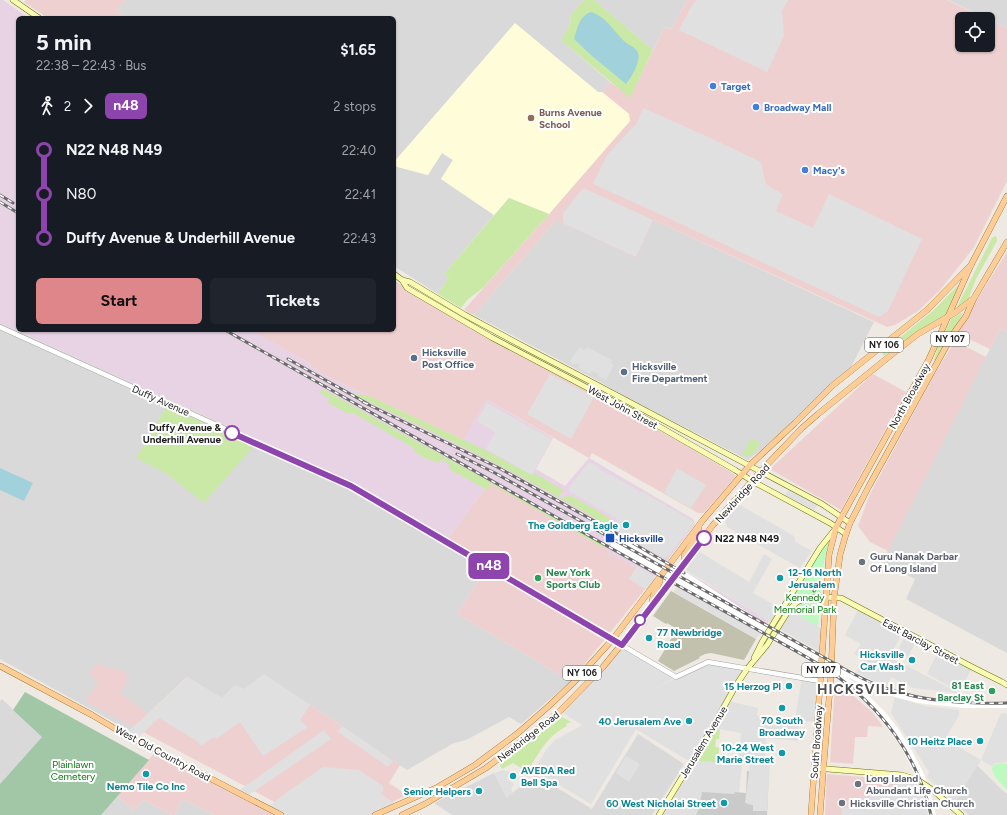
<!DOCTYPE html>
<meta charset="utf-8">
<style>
body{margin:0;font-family:Figtree,sans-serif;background:#20242c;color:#f1f3f6;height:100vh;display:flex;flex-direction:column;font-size:15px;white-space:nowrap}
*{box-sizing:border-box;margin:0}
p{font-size:13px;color:#9ea1a6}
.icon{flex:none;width:22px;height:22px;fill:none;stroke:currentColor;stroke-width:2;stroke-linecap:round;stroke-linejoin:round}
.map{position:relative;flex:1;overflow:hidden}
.panel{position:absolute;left:16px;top:16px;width:380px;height:316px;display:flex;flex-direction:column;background:#171b24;border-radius:6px;box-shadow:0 1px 3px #0004}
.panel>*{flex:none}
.badge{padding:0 8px;border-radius:6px;font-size:14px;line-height:26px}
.fabs{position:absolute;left:955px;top:12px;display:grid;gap:8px}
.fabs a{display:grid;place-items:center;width:40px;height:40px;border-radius:6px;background:#171b24;box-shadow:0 1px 3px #0004;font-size:20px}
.map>.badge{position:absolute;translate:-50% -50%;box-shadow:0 0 0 2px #fff}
.legs{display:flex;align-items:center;gap:6px;height:44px;padding:0 20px;font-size:13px}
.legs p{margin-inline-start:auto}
.headline{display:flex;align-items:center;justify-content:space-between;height:68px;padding:0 20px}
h1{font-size:22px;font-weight:700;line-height:30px}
.cta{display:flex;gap:8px;margin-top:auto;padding:8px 20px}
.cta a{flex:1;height:46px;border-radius:6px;background:#df868b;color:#111;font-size:16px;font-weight:700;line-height:46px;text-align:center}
.cta a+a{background:#20242c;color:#f1f3f6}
ul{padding:0 20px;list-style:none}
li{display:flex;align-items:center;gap:14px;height:44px;font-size:15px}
li i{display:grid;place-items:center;width:6px;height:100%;margin:0 5px;background:currentColor}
li i::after{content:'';width:10px;height:10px;margin:-5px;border:3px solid;border-radius:50%;background:#171b24}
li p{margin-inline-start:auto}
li:first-child i{background:linear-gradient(#0000 50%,currentColor 0)}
li:last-child i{background:linear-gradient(currentColor 50%,#0000 0)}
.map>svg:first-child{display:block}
.residential{fill:#dad9d9}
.commercial{fill:#efd0d0}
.industrial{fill:#e7d3e4}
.education{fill:#fffdd9}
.religious{fill:#cacaca}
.construction{fill:#c2c1ad}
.grass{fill:#cae9a6}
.cemetery{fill:#a2c7a6}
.park{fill:#bdfabf}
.parking{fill:#e0e0e0;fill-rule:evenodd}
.water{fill:#a1d2dc}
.pier{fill:#fff}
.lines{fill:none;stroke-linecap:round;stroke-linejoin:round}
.tertiary-casing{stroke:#a3a3a3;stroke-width:5.5}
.secondary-casing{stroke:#6c7304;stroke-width:6}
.primary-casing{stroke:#945d00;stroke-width:6}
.tertiary{stroke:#fff;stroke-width:4.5}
.secondary{stroke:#f9fab4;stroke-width:5}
.primary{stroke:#fdcd98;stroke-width:5.5}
.rail-casing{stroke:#6a6a6a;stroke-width:3}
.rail{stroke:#fff;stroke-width:1.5;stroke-dasharray:4.5;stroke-linecap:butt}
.line-1-casing{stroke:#fff;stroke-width:9}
.line-1{stroke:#8e44ad;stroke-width:6}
.shop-dot{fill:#3f7fe0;stroke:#fff;stroke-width:1.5}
.education-dot{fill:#8d6e63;stroke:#fff;stroke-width:1.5}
.service-dot{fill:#5c6f8a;stroke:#fff;stroke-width:1.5}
.stop-1-dot{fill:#fff;stroke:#8e44ad;stroke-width:2}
.culture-dot{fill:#0f9aa8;stroke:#fff;stroke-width:1.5}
.transit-dot{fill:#1a4fb4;stroke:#fff;stroke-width:1.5}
.worship-dot{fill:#6b7280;stroke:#fff;stroke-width:1.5}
.leisure-dot{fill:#2e9e5b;stroke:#fff;stroke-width:1.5}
.labels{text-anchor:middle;stroke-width:4;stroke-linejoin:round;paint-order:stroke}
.shield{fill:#fff;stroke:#606060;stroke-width:1}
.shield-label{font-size:9px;font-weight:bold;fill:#1c1c1c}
.shop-label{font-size:10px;font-weight:bold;fill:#366cbe;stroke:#fff;text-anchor:start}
.education-label{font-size:10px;font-weight:bold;fill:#785e54;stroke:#fff;text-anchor:start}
.service-label{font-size:10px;font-weight:bold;fill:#4e5e75;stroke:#fff;text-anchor:start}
.street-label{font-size:10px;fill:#1c1c1c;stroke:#fff}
.stop-label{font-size:10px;font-weight:bold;fill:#1c1c1c;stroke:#fff;text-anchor:end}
.culture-label{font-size:10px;font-weight:bold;fill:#0d838f;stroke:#fff;text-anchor:end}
.transit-label{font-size:10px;font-weight:bold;fill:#164399;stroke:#fff;text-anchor:start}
.worship-label{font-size:10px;font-weight:bold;fill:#5b616d;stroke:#fff;text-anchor:start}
.leisure-label{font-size:10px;font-weight:bold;fill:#27864d;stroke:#fff;text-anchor:start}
.park-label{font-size:10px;fill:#0a7a0e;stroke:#fff}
.district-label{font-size:14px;font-weight:bold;letter-spacing:1px;fill:#4f4f4f;stroke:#fff}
</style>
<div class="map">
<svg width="1007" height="815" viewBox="0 0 1007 815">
<rect width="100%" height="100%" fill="#eee9e2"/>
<!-- residential -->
<g class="residential">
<path d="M126,0H584L571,15L570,25L561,40L610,82L602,92H598L515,24L394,162V18H125L117,10Z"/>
<path d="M594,0H687L672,29L665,27L653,50Z"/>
<path d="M948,0H1007V28Z"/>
<path d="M442,153L453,160L441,179L494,215L444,274L449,277L438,294L394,266V166L427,175Z"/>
<path d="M556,220H654L874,322L848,373L795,423L748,460L698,434L638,404L593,378L474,315Z"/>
<path d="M0,323L356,484L490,563L457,614L571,681L521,724L509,717L466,740L452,744L407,770L303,700L244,689L235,685L222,698L187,677L130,731L0,659Z"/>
<path d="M1000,329L1007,332V653L906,599L915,579L882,562Z"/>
<path d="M2,699L42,737L0,784V701Z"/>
<path d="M638,734L684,764L652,815H452L434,803L494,773L507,797L536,775L592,809Z"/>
<path d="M976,764L1003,791L1007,794V815H969L955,803Z"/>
<path d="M117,796L133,810L144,800L172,815H101Z"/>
<path d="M183,799L214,815H175Z"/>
</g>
<!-- commercial -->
<g class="commercial">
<path d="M26,0H126L117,10L125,18H48L24,2Z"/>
<path d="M687,0H947L987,19H962V45H988V19L1007,28V181L974,247L960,265L940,290L918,311L895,325L887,327L654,220L636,258L556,220L474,315L464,310L550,213L629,114L602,92L610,82L630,97L665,27L670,29H672Z"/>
<path d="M1007,252V332L1000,329L990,349L956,333Z"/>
<path d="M394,280L420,298L451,316L687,446L734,474L735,477L704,513H698L592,453L589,458L486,399L464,440L326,376L310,366L311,364L250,330H394Z"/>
<path d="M955,341L986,357L888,551L870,542L858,526L870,494L933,377Z"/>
<path d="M873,374L906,392L841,510L770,469Z"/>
<path d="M490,482L608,549L607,552L654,578L571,681L457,614L490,563L448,538Z"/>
<path d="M96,664L121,670L130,676L120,693L138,706L148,715L188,677L222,698L235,685L244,689L264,674L400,765L389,783L407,795L365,815H299L85,701L99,683L89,675Z"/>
<path d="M835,684L841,685L873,713L883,727L868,726L867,737H855L853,764L830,762Z"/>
<path d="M156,751L281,815H214L183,799L175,815H172L144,800L133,810L117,796Z"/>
<path d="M827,774L898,780L928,815H825Z"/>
</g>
<!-- industrial -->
<g class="industrial">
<path d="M0,0H3L29,18H18V330H251L311,364L310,366L326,376L463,440L486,399L553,438L536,469L565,486L589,458L693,519L695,524L654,578L606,552L608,549L490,482L448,538L356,484L0,323Z"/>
<path d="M687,572L769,621L761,635L680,585Z"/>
</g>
<!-- education -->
<path class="education" d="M515,23L598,92H602L629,114L630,121L549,214L509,198L494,215L441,179L453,160L442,153L428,175L394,166V162Z"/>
<!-- religious -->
<path class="religious" d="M695,767L735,792L746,793L747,771L769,773L767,815H667Z"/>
<!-- construction -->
<path class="construction" d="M671,591L756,639L744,660L711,653L705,654L699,657L700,658L674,671L658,661L677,629L667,623L666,624L653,616Z"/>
<!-- grass -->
<g class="grass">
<path d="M584,0H594L653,50L630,98L561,40L570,25L571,15Z"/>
<path d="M509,198L549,214L483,288L467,300L461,308L438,294L449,277L444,274Z"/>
<path d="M995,236L997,238V241L976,279L968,300L958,308L957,307L992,238Z"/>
<path d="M958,285L960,286L947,315L912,335L885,355H883L882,352L934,310Z"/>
<path d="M962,313H963L955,327L936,361L934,360L938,347L951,319Z"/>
<path d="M323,389L392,428L476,474L609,548H604L491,484L487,490L449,469V464L441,459L439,463C428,459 418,457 412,447L353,413H347L327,402L330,399L320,393Z"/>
<path d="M352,394L367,395L479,447L532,475L534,473L563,490L564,491L560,494V497L563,498L566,497L568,495L571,496C580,501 612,517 616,525C617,528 616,529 616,531C532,479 442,436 352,394Z"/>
<path d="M167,406L254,446L204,503L167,474L136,458Z"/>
<path d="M751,438L760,443C756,451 752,459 742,455Z"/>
<path d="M561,716L563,718H564L571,722L566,724L567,726C548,735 538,754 527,772L513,763L502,769L500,765L552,724L553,725L555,723L554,722Z"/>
<path d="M712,728L720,730L719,739H716L715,747L719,748L718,763L693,761Z"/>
</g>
<!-- cemetery -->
<path class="cemetery" d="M25,692L149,760L101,815H0V784L42,737L13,710Z"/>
<!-- park -->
<g class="park">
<path d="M831,535L825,557L823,567L818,627L784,607Z"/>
<path d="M1003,763L1007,764V790L995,777L992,769L993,765Z"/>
</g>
<!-- parking -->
<g class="parking">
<path d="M697,0H788L782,11L784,36L767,72L679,30L692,5Z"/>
<path d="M643,108L704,135L761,162L766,184L775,190L783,194L776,211L813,228L829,194L922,239L888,311L879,317L666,217L593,184L607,155L637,123Z"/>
<path d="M583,188L653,220L636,257L563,223V213Z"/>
<path d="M580,347L584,350L587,347L612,360L611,363L614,365L606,380L598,376L599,374L592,371L590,374L578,368L580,364H572L570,360Z"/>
<path d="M550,374L594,397L571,439L527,414Z"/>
<path d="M487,403L552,439L532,475L486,449L495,432L477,421Z"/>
<path d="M589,462L599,467L598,468L639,491L638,495H639L641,491L647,494L646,497L648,495L691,520L693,522L692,526L671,552V554L666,558L662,557L618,532L620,529L619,523L616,518L569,491V487Z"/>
<path d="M677,468L706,485L691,508L664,493Z"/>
<path d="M789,489L818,504L814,510L785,495Z"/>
<path d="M738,504L794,536L796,542L812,551L800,568L727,527L725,520Z"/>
<path d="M695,549L749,582L764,554L772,559L753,593L782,609L774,623L769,621L681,567Z"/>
<path d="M637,566L659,579L649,591L629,579Z"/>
<path d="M677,587H679L760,633L756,639L674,592Z"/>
<path d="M859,608L903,631L890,657L959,693L913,688L891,677L886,687L856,673L864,659L854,654L861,644L845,635Z"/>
<path d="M789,610L824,630L822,653L778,628Z"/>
<path d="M906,633L918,639L907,658L897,652Z"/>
<path d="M621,645L676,677L646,693L708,662L747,669L728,701L758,708L757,715L758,716L799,721L798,741L766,738L764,765H770L767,811H753V805L747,804V803H745L750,764H742L739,792H735L734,794L702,792L699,809L696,815H659L692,761L687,760L636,729L591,804L534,770L546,750L555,740L582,725L560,711ZM713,728L741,733L738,763L693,761Z"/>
<path d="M939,650L972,667L960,692L927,674Z"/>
<path d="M264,674L310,705L300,720L308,727L263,756L240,722L216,739L214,737L201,746L197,741L159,718L136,740L125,734L163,701L188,677L222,698L235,685L244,689Z"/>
<path d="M802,678L820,681L818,723L795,719Z"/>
<path d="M895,697L925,706L959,710V715L945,739L981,760L1001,713L1007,714V762L996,763L991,766L981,760L955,802L927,777L929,772L891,713Z"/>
<path d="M342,726L393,761L388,767L338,732Z"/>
<path d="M324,730L331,739L246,797L237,792Z"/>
<path d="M626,756L640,764L629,782L616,773Z"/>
<path d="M323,767L359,770L383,786V790L381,794L397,805L376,815H281L267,808L283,795Z"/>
<path d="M503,770L510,772L507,779L514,784L511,789L513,793L506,798L494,773Z"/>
<path d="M897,774L914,778L924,799L928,815H842V808H850V798H869L870,794L894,796L895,781Z"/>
</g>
<!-- water -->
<g class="water">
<path d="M592,12C608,19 612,29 624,41C628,45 636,47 638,53C641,62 631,78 626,84L592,56L574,39C577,29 580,14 592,12Z"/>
<path d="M0,468L33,483L24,501L0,490Z"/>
</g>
<!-- pier -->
<path class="pier" d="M617,532L686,572L767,625L814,652L881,685L905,693L925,697L961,701L1007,702V708H964L918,703L895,697L874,689L847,677L869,696L886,713L899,730L911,749L923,772L929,789L936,815H929L922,791L915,774L901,747L886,726L869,706L859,696L839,680L796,653L609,548Z"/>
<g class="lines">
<defs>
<path id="tertiary" d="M0,327L351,486L676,677L708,662L820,681"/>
<g id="secondary">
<path d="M13,0L39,18"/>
<path d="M394,274L402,280L410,282L465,315L532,351L580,376L822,504L850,523"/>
<path d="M402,280L407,288L491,337L639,415L735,470L752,481L830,523L846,534"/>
<path d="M754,658L762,642L820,548L836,528"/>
<path d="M815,768L902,775L918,780L934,791L961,815"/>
<path d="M659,815L711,730L735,687L747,669L767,645L789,610L797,602L807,598L823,597L841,598L972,667L1002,682L1007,685"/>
</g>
<g id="primary">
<path d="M684,562V556L697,535L699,527"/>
<path d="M652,605C651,596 657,589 660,581V580"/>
<path d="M0,666L92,715L119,731L281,815"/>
<path d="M375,815L436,788L475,765L518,733L550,705L574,682L613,639L703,520L750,465L795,423L832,386L927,310L971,265"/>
<path d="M402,815L425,804L486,768L534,732L560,711L603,667L621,645L713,525L761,471L802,428L818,414L896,351L918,334L956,312L974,298"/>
<path d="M811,815L829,555L836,527L929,359L971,265L1007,196"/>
<path d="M820,815L823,774L831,675L834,598L840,555L846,534L850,523L869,486L927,381L953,334L966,316L974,298L1007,242"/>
</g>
</defs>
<!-- tertiary casing -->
<use href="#tertiary" class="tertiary-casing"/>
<!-- secondary casing -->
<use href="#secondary" class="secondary-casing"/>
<!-- primary casing -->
<use href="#primary" class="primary-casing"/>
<!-- tertiary -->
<use href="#tertiary" class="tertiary"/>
<!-- secondary -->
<use href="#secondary" class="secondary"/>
<!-- primary -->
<use href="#primary" class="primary"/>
<defs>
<g id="rail">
<path d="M0,195L13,203"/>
<path d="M0,202L18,213"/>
<path d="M225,330L639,564C679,586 719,608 758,630C783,644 808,657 831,672C881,707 918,756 931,815"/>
<path d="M288,359L368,404"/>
<path d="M363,402L499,468L614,532L684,573"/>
<path d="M457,454L495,473L825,658C844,669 864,681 885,688C925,702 966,704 1007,703"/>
<path d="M814,591L818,585"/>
</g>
</defs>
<!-- rail casing -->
<use href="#rail" class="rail-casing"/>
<!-- rail -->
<use href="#rail" class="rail"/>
</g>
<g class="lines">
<defs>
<path id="line-1" d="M232,433L351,486L622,645L704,538"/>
</defs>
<!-- line-1 casing -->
<use href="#line-1" class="line-1-casing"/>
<!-- line-1 -->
<use href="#line-1" class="line-1"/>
</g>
<!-- markers -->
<g class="shop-dot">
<circle cx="713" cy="86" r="4"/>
<circle cx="756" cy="107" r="4"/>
<circle cx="805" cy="170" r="4"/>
</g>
<circle class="education-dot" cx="531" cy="118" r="4"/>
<g class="service-dot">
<circle cx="414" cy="358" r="4"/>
<circle cx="624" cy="372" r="4"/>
</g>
<g class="stop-1-dot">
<circle cx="232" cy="433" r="7"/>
<circle cx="704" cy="538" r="7"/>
<circle cx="640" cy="620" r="5"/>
</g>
<g class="culture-dot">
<circle cx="626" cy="525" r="4"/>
<circle cx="780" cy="578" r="4"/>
<circle cx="649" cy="638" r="4"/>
<circle cx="912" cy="660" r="4"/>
<circle cx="789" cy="686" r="4"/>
<circle cx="782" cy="708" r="4"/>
<circle cx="689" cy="721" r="4"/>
<circle cx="980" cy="741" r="4"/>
<circle cx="782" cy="753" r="4"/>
<circle cx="146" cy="774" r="4"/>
<circle cx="513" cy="776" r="4"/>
<circle cx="479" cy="791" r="4"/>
<circle cx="724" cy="803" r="4"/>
</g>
<rect class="transit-dot" x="605" y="533" width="10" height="10" rx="2"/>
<g class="worship-dot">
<circle cx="862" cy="562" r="4"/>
<circle cx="858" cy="784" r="4"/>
<circle cx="842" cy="803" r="4"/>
</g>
<g class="leisure-dot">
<circle cx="538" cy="578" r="4"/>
<circle cx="992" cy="691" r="4"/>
</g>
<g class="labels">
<!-- shield labels -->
<g class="shield">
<rect x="931" y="332" width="38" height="14" rx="3"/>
<rect x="865" y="338" width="38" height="14" rx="3"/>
<rect x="802" y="663" width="38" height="14" rx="3"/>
<rect x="563" y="666" width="38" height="14" rx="3"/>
</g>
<g class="shield-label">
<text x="950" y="342">NY 107</text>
<text x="884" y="348">NY 106</text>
<text x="821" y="673">NY 107</text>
<text x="582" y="676">NY 106</text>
</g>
<!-- shop labels -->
<g class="shop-label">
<text x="721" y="90">Target</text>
<text x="764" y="111">Broadway Mall</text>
<text x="813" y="174">Macy's</text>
</g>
<!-- education labels -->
<g class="education-label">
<text x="539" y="116">Burns Avenue<tspan x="539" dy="12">School</tspan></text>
</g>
<!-- service labels -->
<g class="service-label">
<text x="422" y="356">Hicksville<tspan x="422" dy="12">Post Office</tspan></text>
<text x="632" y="370">Hicksville<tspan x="632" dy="12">Fire Department</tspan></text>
</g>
<!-- street labels -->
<g class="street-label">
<text transform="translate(909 396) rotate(-61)" y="4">North Broadway</text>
<text transform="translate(161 400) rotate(24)" y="4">Duffy Avenue</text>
<text transform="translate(623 407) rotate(29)" y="4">West John Street</text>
<text transform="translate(742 493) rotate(-48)" y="4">Newbridge Road</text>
<text transform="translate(921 641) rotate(28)" y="4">East Barclay Street</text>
<text transform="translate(528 736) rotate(-38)" y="4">Newbridge Road</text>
<text transform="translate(703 742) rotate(-59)" y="4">Jerusalem Avenue</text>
<text transform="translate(816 742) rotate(-86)" y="4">South Broadway</text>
<text transform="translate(163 753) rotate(28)" y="4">West Old Country Road</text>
</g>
<!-- stop labels -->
<g class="stop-label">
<text x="221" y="431">Duffy Avenue &amp;<tspan x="221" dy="12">Underhill Avenue</tspan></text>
<text x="715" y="542" text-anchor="start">N22 N48 N49</text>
</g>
<!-- culture labels -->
<g class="culture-label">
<text x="618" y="529">The Goldberg Eagle</text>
<text x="788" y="576" text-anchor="start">12-16 North<tspan x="788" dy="12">Jerusalem</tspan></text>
<text x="657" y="636" text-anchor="start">77 Newbridge<tspan x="657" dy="12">Road</tspan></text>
<text x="904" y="658">Hicksville<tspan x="904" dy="12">Car Wash</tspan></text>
<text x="781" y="690">15 Herzog Pl</text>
<text x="782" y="724" text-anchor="middle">70 South<tspan x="782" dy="12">Broadway</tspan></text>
<text x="681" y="725">40 Jerusalem Ave</text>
<text x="972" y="745">10 Heitz Place</text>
<text x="774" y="751">10-24 West<tspan x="774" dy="12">Marie Street</tspan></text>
<text x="521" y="774" text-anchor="start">AVEDA Red<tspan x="521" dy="12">Bell Spa</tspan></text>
<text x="146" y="790" text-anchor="middle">Nemo Tile Co Inc</text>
<text x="471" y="795">Senior Helpers</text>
<text x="716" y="807">60 West Nicholai Street</text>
</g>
<!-- transit labels -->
<g class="transit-label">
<text x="619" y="542">Hicksville</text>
</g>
<!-- worship labels -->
<g class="worship-label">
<text x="870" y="560">Guru Nanak Darbar<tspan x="870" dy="12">Of Long Island</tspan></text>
<text x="866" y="782">Long Island<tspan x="866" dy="12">Abundant Life Church</tspan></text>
<text x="850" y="807">Hicksville Christian Church</text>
</g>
<!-- leisure labels -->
<g class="leisure-label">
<text x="546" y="576">New York<tspan x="546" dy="12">Sports Club</tspan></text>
<text x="984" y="689" text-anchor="end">81 East<tspan x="984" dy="12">Barclay St</tspan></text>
</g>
<!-- park labels -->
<g class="park-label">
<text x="805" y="601">Kennedy<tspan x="805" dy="12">Memorial Park</tspan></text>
<text x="73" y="768">Plainlawn<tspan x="73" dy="12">Cemetery</tspan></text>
</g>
<!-- district labels -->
<g class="district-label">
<text x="862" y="694">HICKSVILLE</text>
</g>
</g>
</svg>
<div class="fabs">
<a><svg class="icon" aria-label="locate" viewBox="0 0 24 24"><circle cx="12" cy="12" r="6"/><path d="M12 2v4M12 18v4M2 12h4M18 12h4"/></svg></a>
</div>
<b class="badge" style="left:489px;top:566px;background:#8e44ad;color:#fff">n48</b>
<section class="panel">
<div class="headline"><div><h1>5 min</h1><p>22:38 – 22:43 · Bus</p></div><b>$1.65</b></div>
<div class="legs"><svg class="icon" aria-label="walk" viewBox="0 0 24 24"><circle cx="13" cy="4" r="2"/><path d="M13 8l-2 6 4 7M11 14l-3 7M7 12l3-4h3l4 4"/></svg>2<svg class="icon" aria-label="forward" viewBox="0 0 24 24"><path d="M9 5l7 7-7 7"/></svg><b class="badge" style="background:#8e44ad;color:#fff">n48</b><p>2 stops</p></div>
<ul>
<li><i style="color:#8e44ad"></i><b>N22 N48 N49</b><p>22:40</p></li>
<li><i style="color:#8e44ad"></i><span>N80</span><p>22:41</p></li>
<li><i style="color:#8e44ad"></i><b>Duffy Avenue &amp; Underhill Avenue</b><p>22:43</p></li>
</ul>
<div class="cta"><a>Start</a><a>Tickets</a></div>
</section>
</div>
